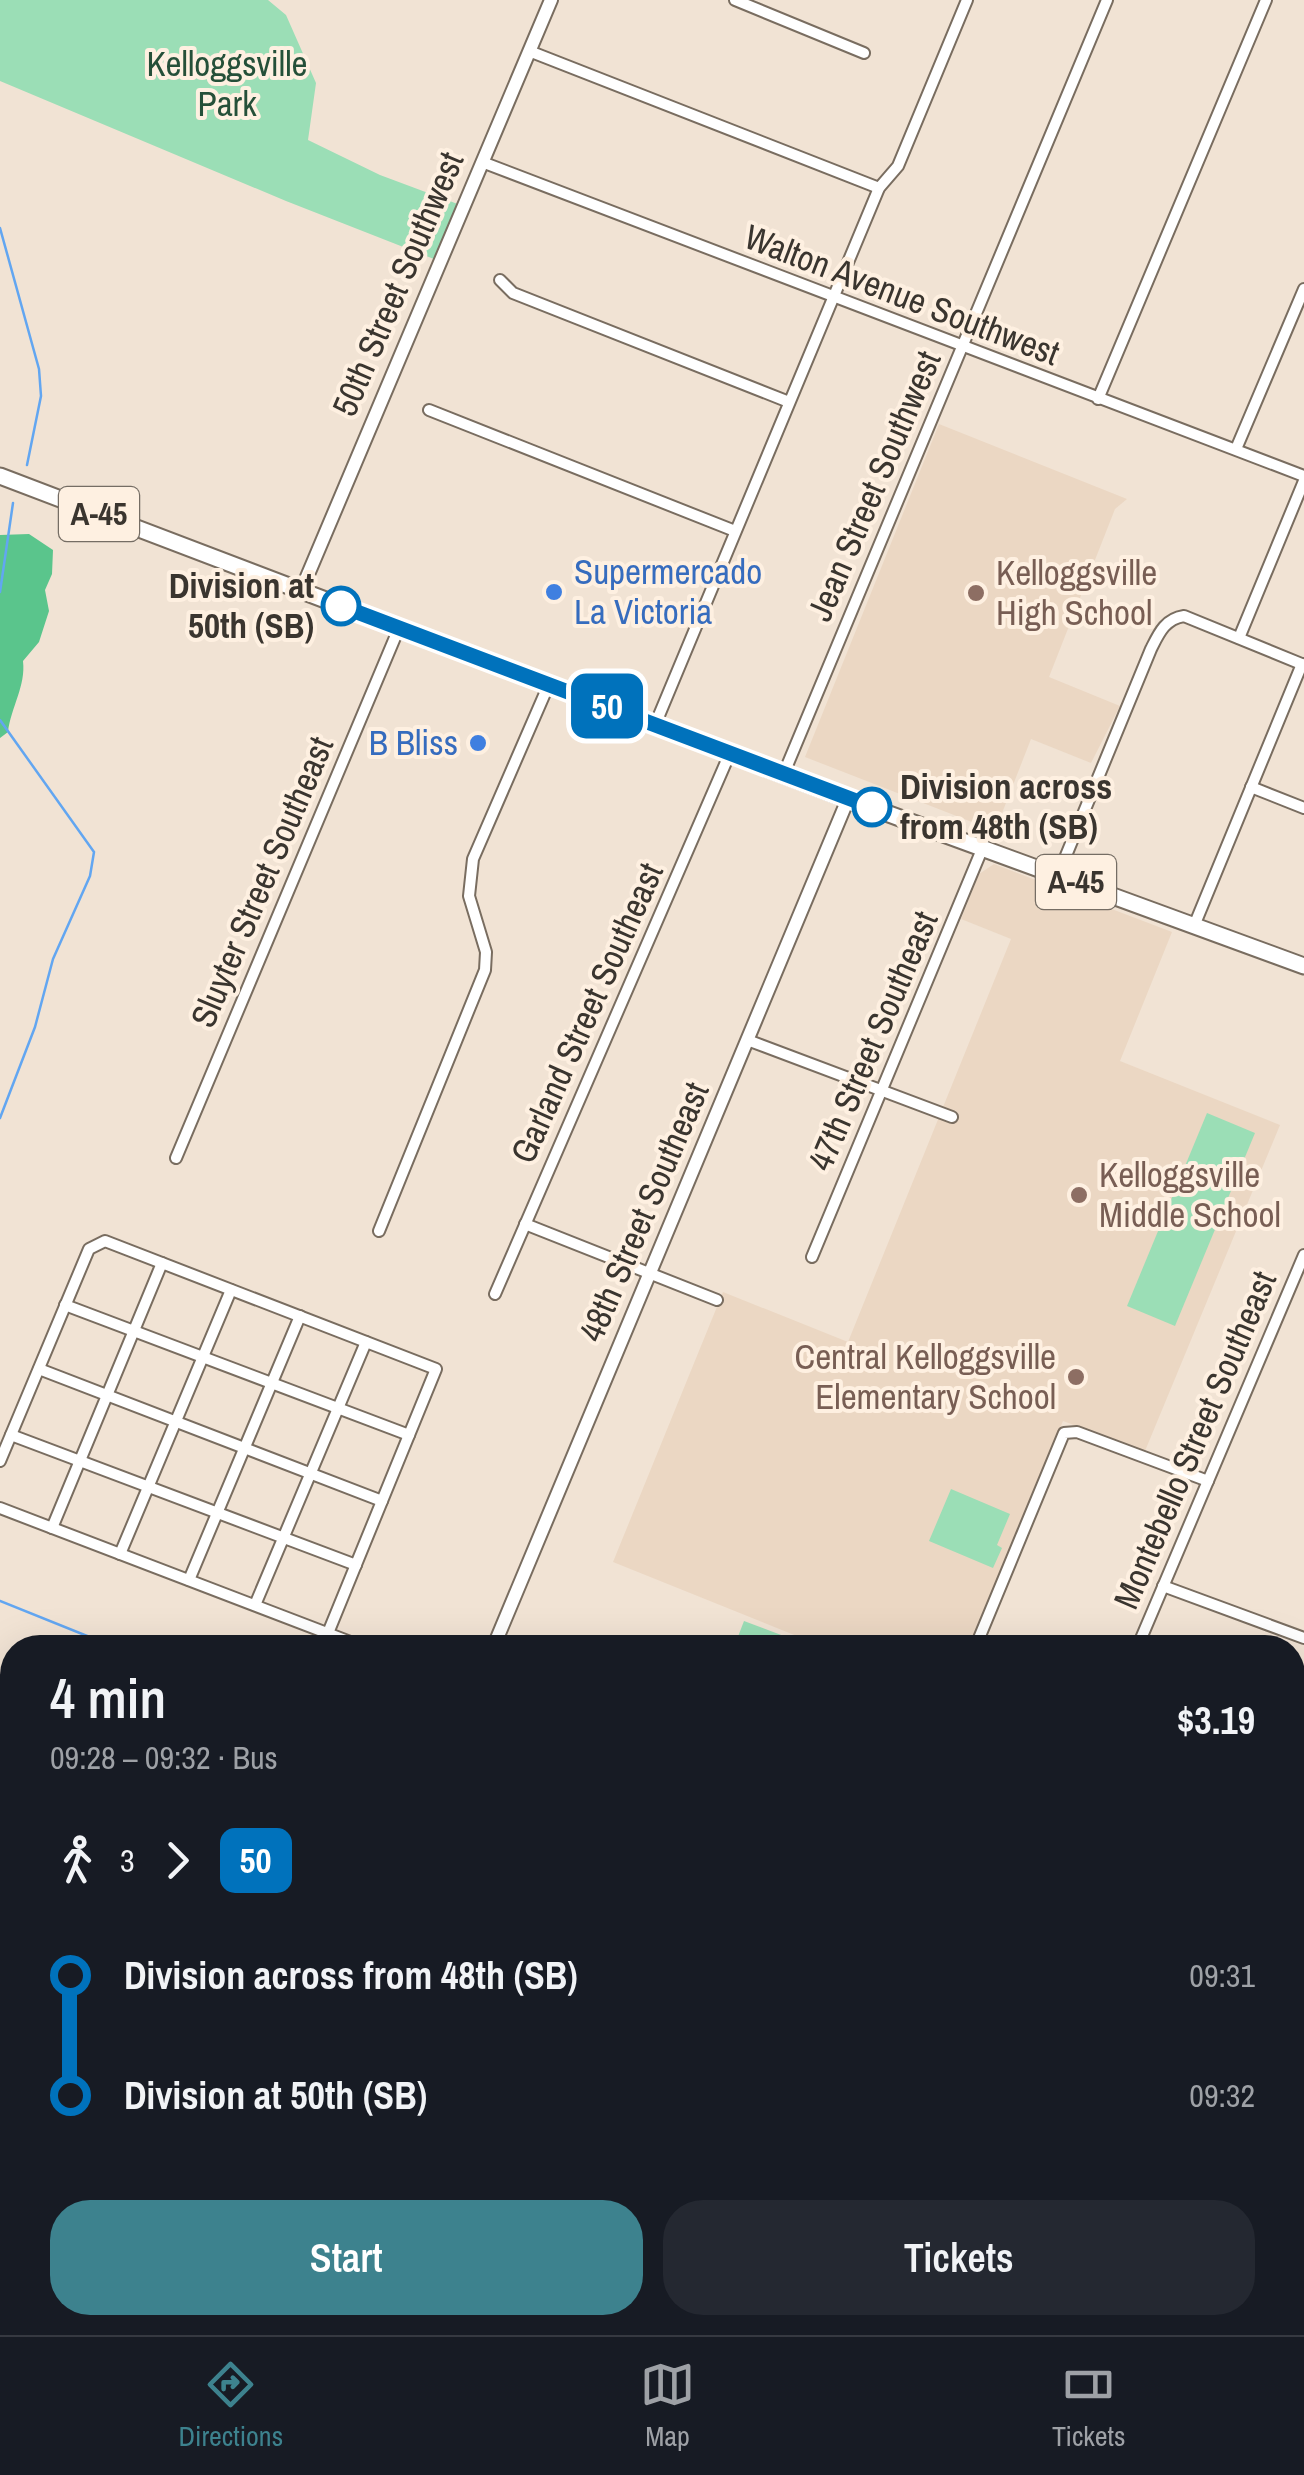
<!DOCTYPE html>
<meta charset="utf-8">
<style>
body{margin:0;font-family:"Archivo Narrow",sans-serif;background:#242831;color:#f1f3f6;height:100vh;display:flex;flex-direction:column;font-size:38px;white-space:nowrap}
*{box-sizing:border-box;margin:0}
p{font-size:32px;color:#9ea1a6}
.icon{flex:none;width:55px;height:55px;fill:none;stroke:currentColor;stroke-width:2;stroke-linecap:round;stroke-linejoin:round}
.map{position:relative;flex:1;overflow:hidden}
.side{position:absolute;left:0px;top:1635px;width:1305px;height:700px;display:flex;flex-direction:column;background:#171b24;border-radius:40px 40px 0 0;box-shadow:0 10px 40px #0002}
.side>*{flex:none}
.badge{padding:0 20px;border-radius:15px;font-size:35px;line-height:65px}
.map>.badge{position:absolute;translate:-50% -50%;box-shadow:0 0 0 5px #fff}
.legs{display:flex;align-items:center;gap:15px;height:110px;padding:0 50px;font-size:32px}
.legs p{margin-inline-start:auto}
.summary{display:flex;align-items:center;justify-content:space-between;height:170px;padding:0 50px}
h1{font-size:55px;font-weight:600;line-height:75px}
.button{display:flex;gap:20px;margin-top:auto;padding:20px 50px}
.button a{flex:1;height:115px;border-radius:40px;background:#3d828e;color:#fff;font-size:40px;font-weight:600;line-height:115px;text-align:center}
.button a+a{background:#242831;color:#f1f3f6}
ul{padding:0 50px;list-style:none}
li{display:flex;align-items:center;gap:35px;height:120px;font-size:38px}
li i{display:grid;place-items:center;width:15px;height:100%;margin:0 12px;background:currentColor}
li i::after{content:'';width:25px;height:25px;margin:-12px;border:8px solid;border-radius:50%;background:#171b24}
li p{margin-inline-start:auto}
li:first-child i{background:linear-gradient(#0000 50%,currentColor 0)}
li:last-child i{background:linear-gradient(currentColor 50%,#0000 0)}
.tab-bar{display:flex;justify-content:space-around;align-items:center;height:140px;border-top:2px solid #363941;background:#171b24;font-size:28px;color:#9ea1a6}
.tab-bar a{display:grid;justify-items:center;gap:5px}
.tab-bar .selected{color:#3d828e}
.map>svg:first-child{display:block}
.built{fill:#ebd7c3}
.green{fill:#9bdeb6}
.forest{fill:#5ac58c}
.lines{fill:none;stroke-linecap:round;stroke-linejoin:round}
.stream{stroke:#62a6f1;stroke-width:2.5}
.minor-casing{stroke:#796d60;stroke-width:14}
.tertiary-casing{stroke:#796d60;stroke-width:16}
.primary-casing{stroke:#796d60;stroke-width:19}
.minor{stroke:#fff;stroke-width:10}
.tertiary{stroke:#fff;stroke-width:12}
.primary{stroke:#fff;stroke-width:15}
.line-1-casing{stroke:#fff;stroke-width:22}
.line-1{stroke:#0072bc;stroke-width:15}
.shop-dot{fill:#3f7fe0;stroke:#fef0e1;stroke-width:4}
.education-dot{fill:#8d6e63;stroke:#fef0e1;stroke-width:4}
.stop-1-dot{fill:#fff;stroke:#0072bc;stroke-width:5}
.labels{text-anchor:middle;stroke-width:8;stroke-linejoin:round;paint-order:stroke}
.shield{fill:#fef0e1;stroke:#756d64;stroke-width:2.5}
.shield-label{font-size:32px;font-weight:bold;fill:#3a352f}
.park-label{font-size:35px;fill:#255039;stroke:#fef0e1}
.street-label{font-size:35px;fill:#3a352f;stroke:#fef0e1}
.shop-label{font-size:35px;fill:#366cbe;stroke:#fef0e1;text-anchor:start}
.education-label{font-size:35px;fill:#785e54;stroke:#fef0e1;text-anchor:start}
.stop-label{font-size:35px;font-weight:bold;fill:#3a352f;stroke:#fef0e1;text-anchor:end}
</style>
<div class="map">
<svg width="1304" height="2335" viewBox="0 0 1304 2335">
<rect width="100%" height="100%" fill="#f1e3d4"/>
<!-- built -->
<g class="built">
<path d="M939,424L1127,499L1115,509L1049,677L1120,706L1091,763L1031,739L995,831L805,757Z"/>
<path d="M994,864L1172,932L1120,1061L1280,1125L1145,1451L1063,1421L970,1647H824L613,1562L723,1292L848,1342L1011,939L961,919L979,874Z"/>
</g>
<!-- green -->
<g class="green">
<path d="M0,0H268L286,15L316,83L308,140L380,175L463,206L439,261L286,201L0,81Z"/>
<path d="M1207,1113L1255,1133L1175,1326L1127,1306Z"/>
<path d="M951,1489L1010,1514L997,1545L1002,1548L993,1568L929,1541Z"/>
<path d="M744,1621L813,1647H734Z"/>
</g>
<!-- forest -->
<path class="forest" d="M29,534L53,550L52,574L45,590L49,611L39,642L23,661C26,686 11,707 8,732L0,738V535Z"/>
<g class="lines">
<!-- stream -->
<g class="stream">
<path d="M0,228L39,369L41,396L27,465"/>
<path d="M0,592L13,503"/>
<path d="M0,720L94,852L90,876L53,959L35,1027L0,1118"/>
<path d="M0,1601L117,1648"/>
<path d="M865,2335L870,2322"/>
</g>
<defs>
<g id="minor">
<path d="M735,0L864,53"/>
<path d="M529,51L879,188"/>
<path d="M482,162L1304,476"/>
<path d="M500,280L513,293L789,402"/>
<path d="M1098,399L1266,0"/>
<path d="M429,410L735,531"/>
<path d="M1236,449L1304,289"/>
<path d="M1239,638L1304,481"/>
<path d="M655,725L879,188L898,166L967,0"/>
<path d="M784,773L1107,0"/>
<path d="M1251,787L1304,808"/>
<path d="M1058,875L1151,649C1159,633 1165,619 1184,616L1304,665"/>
<path d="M1194,926L1302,664"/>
<path d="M750,1041L952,1117"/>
<path d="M176,1158L399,628"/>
<path d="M525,1224L717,1300"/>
<path d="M379,1231L485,970L486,952L469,896L473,859L549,684"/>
<path d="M812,1257L983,847"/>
<path d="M495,1294L730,753"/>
<path d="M65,1305L409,1435"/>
<path d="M39,1369L382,1501"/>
<path d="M11,1435L356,1565"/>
<path d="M0,1461L89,1249L105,1241L436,1369L328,1633"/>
<path d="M0,1508L366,1648"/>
<path d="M52,1528L162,1263"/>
<path d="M120,1554L231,1290"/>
<path d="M189,1580L300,1316"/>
<path d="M1163,1586L1304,1638"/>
<path d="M255,1605L366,1342"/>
<path d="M975,1648L1064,1433L1077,1432L1208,1481"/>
<path d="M1137,1648L1304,1255"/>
<path d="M0,1681L12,1685"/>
<path d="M1292,1752L1304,1725"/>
<path d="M0,1787L9,1764"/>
<path d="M0,1972L12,1943"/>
<path d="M1292,2125L1304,2130"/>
<path d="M0,2208L12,2178"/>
<path d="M1292,2270L1304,2274"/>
<path d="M0,2281L12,2286"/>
<path d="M106,2322L137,2335"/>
<path d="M516,2322L535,2335"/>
<path d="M740,2322L764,2331"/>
</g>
<g id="tertiary">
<path d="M301,591L551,0"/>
<path d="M493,1648L848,799"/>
<path d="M205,2335L211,2322"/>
</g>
<path id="primary" d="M0,476L848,799L1304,966"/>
</defs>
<!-- minor casing -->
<use href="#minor" class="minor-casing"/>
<!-- tertiary casing -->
<use href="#tertiary" class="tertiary-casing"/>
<!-- primary casing -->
<use href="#primary" class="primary-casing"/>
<!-- minor -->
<use href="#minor" class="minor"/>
<!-- tertiary -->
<use href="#tertiary" class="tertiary"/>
<!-- primary -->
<use href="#primary" class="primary"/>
</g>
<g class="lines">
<defs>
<path id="line-1" d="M341,606L872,807"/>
</defs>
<!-- line-1 casing -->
<use href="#line-1" class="line-1-casing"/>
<!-- line-1 -->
<use href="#line-1" class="line-1"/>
</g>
<!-- markers -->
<g class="shop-dot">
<circle cx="554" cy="592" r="10"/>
<circle cx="478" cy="743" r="10"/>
</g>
<g class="education-dot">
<circle cx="976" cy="593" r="10"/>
<circle cx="1079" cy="1195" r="10"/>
<circle cx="1076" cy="1377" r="10"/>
</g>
<g class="stop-1-dot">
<circle cx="341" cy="606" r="18"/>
<circle cx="872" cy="807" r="18"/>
</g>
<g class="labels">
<!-- shield labels -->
<g class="shield">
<rect x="59" y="487" width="80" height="54" rx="8"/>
<rect x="1036" y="855" width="80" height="54" rx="8"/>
</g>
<g class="shield-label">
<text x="99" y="525">A-45</text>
<text x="1076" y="893">A-45</text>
</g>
<!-- park labels -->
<g class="park-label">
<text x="227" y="76">Kelloggsville<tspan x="227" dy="40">Park</tspan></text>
</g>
<!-- street labels -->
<g class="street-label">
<text transform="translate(398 284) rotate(-67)" y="12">50th Street Southwest</text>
<text transform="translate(902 295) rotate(21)" y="12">Walton Avenue Southwest</text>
<text transform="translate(874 486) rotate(-67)" y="12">Jean Street Southwest</text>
<text transform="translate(262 882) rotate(-67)" y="12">Sluyter Street Southeast</text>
<text transform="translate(587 1013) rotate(-66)" y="12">Garland Street Southeast</text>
<text transform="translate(873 1041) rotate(-67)" y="12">47th Street Southeast</text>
<text transform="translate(644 1212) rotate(-67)" y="12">48th Street Southeast</text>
<text transform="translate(1195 1440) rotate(-67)" y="12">Montebello Street Southeast</text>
</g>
<!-- shop labels -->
<g class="shop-label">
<text x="574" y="584">Supermercado<tspan x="574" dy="40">La Victoria</tspan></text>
<text x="458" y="755" text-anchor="end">B Bliss</text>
</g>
<!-- education labels -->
<g class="education-label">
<text x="996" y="585">Kelloggsville<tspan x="996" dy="40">High School</tspan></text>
<text x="1099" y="1187">Kelloggsville<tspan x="1099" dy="40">Middle School</tspan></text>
<text x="1056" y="1369" text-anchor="end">Central Kelloggsville<tspan x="1056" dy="40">Elementary School</tspan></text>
</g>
<!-- stop labels -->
<g class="stop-label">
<text x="314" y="598">Division at<tspan x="314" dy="40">50th (SB)</tspan></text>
<text x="900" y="799" text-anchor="start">Division across<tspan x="900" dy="40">from 48th (SB)</tspan></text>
</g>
</g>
</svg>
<b class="badge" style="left:607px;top:706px;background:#0072bc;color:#fff">50</b>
<section class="side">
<div class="summary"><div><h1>4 min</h1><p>09:28 – 09:32 · Bus</p></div><b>$3.19</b></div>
<div class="legs"><svg class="icon" aria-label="walk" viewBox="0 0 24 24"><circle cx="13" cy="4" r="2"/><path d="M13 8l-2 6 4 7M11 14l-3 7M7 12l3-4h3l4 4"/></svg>3<svg class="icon" aria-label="forward" viewBox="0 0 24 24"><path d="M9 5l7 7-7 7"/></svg><b class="badge" style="background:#0072bc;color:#fff">50</b></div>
<ul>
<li><i style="color:#0072bc"></i><b>Division across from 48th (SB)</b><p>09:31</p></li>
<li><i style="color:#0072bc"></i><b>Division at 50th (SB)</b><p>09:32</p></li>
</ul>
<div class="button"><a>Start</a><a>Tickets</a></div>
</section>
</div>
<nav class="tab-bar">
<a class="selected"><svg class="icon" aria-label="directions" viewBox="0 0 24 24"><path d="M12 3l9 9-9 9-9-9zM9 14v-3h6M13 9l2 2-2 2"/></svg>Directions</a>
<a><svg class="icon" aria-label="map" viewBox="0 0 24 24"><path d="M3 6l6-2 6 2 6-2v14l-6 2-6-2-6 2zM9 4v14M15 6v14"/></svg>Map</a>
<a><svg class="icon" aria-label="tickets" viewBox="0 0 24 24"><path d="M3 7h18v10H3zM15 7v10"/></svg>Tickets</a>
</nav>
